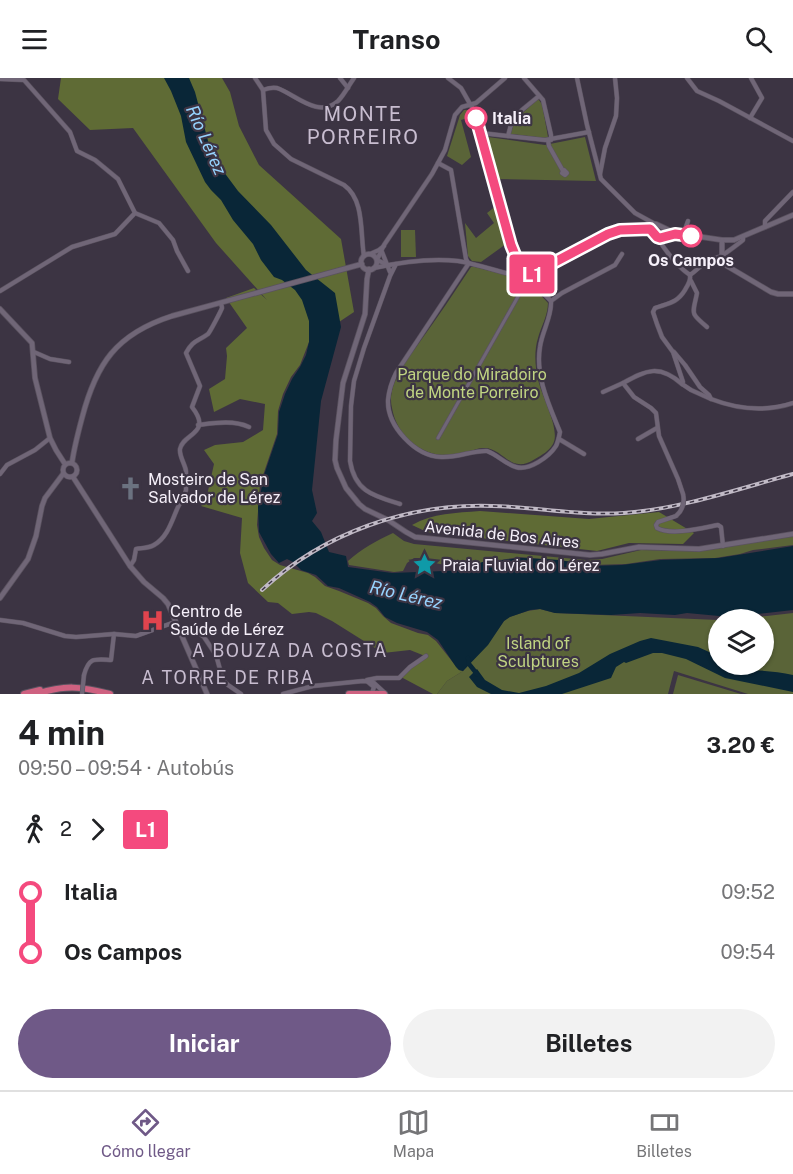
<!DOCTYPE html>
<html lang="es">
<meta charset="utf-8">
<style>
body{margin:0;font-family:"Public Sans",sans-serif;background:#f2f2f2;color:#202124;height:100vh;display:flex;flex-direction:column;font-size:22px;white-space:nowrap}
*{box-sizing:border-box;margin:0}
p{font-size:20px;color:#757577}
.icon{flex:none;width:33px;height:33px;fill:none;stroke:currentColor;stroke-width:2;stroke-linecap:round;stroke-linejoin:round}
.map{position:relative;height:616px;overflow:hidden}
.side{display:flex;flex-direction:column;background:#fff;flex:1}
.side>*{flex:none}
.badge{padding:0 12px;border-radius:4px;font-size:21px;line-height:39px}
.controls{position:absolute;left:708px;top:531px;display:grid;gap:12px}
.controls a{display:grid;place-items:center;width:66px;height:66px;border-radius:50%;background:#fff;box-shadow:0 2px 4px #0004;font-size:30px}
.map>.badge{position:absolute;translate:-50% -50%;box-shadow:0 0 0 3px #fff}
.legs{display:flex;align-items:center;gap:9px;height:66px;padding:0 18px;font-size:20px}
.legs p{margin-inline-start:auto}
.summary{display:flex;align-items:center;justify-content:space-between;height:102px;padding:0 18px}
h1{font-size:33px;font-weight:700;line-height:45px}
.primary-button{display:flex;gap:12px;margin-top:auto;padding:12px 18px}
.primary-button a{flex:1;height:69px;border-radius:36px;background:#6f5987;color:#fff;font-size:24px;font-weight:700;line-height:69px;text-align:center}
.primary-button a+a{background:#f2f2f2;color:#202124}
ul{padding:0 18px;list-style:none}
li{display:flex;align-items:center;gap:21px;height:60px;font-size:22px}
li i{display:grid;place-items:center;width:9px;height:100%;margin:0 8px;background:currentColor}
li i::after{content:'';width:15px;height:15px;margin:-8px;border:4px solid;border-radius:50%;background:#fff}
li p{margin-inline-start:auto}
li:first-child i{background:linear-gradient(#0000 50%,currentColor 0)}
li:last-child i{background:linear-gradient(currentColor 50%,#0000 0)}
header{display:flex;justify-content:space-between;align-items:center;height:78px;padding:0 18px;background:#fff;font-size:27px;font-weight:700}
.tab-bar{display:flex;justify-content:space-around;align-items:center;height:84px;border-top:2px solid #e0e0e0;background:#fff;font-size:16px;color:#757577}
.tab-bar a{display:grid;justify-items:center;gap:3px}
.tab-bar .current{color:#6f5987}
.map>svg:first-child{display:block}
.green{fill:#5a6438}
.forest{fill:#5f6b35}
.water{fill:#092637}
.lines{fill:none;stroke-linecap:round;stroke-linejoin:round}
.canal{stroke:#092637;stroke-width:4.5}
.pedestrian-casing{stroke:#5a525f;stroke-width:4.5}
.minor-casing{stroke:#5a525f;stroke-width:5}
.tertiary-casing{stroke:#5a525f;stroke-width:6}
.trunk-casing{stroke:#5a525f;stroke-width:8}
.pedestrian{stroke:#706677;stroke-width:3}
.minor{stroke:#706677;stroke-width:4}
.tertiary{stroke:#706677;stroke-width:4.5}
.trunk{stroke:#ce6180;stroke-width:6}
.rail-casing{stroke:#c1bac6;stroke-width:4}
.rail{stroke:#3c3443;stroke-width:1.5;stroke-dasharray:4.5;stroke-linecap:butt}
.minor-bridge-casing{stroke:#5a525f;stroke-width:5;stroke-linecap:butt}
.minor-bridge{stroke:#706677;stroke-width:4}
.line-1-casing{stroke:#fff;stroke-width:14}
.line-1{stroke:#f44a7e;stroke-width:9}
.stop-1-dot{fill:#fff;stroke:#f44a7e;stroke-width:3}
.labels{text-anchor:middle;stroke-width:4.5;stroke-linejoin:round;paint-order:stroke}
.stop-label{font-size:16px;font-weight:bold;fill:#f6f0fa;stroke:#3c3443;text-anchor:start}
.park-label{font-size:16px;fill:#c0d482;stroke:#3c3443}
.poi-label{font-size:16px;fill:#f6f0fa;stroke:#3c3443;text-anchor:start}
.street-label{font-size:16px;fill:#f6f0fa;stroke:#3c3443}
.water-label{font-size:18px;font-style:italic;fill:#96d3fe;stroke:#3c3443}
.neighbourhood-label{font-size:18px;letter-spacing:1.5px;fill:#c8bdd0;stroke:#3c3443}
.quarter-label{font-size:20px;letter-spacing:1.5px;fill:#c8bdd0;stroke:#3c3443}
</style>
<header><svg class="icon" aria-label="menu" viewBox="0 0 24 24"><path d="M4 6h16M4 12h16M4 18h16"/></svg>Transo<svg class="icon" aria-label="search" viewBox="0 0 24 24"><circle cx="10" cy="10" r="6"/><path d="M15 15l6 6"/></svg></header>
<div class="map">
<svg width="793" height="616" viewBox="0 0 793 616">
<rect width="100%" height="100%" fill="#3c3443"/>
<!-- green -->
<g class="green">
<path d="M538,21L542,26L548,59L545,60L511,56V54L516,41Z"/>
<path d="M464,32H469L471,39L461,42L471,79L462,87L447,78L460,37Z"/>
<path d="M488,59L545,67L585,59L596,103L497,101L487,61Z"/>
<path d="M496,128L506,166L481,184L472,183L468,178L465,145L476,160L494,145L487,135Z"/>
<path d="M401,152H415L416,179H401Z"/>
<path d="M471,189H475L520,201L525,206L531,207L548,225C548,237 541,249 538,260C534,273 535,288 538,301C541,317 561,352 553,366C549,373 542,377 535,381C509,398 504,368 482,370C473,371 464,376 455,377C425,381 397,360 392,330C389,318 393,306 399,295C404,284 413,274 419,265C437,240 454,215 471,189Z"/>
<path d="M393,455L404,463L414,466L586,482L602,481L641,472L699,473L793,458V467L753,472L740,476L715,480L660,481L626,486L592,487L567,483L520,479L455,489L435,485L419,480H414L407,485L403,493L394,494L349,487L348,483C361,471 376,463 393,455Z"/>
<path d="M540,531L555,535L718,542V586H764V542L723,541L767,538L793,535V616H748L674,593L668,616H437L447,603L463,593L489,564L504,543L509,539L528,533Z"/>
<path d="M678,597L741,616H673Z"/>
</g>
<!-- forest -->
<g class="forest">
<path d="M61,0H222L230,14L239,48L259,87L341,161L354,234L309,264L300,287L291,299L283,316L278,333L277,356L260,406L257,447L259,459L264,470L272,482L280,487L308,495L315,499L325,508L339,513L368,525L376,530L383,538L391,545L418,555L428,557L436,563L459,592L463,593L447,603L437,616H433L401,599L425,578L410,572L383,575L332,543L316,535L309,534L292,536L278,525L268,524L248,505L240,475L242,440L201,428L206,422L214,386L204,372L215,367L243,364L263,352L265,326L240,321L214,334L209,311L225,301L227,278L226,270L247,250L226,220L254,210L267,222L216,165L133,50L90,52L58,21Z"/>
<path d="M480,433L589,441L659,434L694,455L683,466L629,465L597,473L427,454L412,447C433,435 456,435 480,433Z"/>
</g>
<!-- water -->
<g class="water">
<path d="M164,0H189L195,14L212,78L238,113L271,147L306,192L335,215L341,249L321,323L312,412L317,435L312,443L321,454L329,474L346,478L348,489L392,495L470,492L482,484L522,480L560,482L591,488L622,487L661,482L719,480L793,468V532L730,539L687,535L675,537L640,535L611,537L555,535L540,531L530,532L510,539L504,543L488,567L463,593L459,592L456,589L438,562L427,554L397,545L385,539L377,529L370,524L339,510L328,508L316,497L301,492L293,484L287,481L279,485L271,476L259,454L258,429L264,397L278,356L279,334L285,316L292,301L300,289L306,277L309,264V243L302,222L295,212L282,202L274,199L261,182L253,166L233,142L221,122L211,112L205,104L186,64L181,38L171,13Z"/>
<path d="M651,560L698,569L718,578V586C731,586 741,590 753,592C766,593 780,594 793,597V614L725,600L686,581L662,575H653L626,585L624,584L616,589L611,600L562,616H491L477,609L469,599L477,591L485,602L502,612L519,615L546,608L579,595L610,576L640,563Z"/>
</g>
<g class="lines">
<!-- canal -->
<path class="canal" d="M468,580L469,586L477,596"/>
<defs>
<path id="pedestrian" d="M438,360L528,201"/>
<g id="minor">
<path d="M255,0L263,12L266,52L274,66L291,81L344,107C365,122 360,156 364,178"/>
<path d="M340,0L348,10"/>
<path d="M448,0L461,10L474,33L481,55L511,167L522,194L551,223C552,239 542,253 540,269C535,298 549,327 560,354C559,359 558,364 556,368C549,379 529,393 516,389C505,386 498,377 487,373C473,372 458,380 441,379C415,378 387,348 388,322C389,312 392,303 396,295L469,185"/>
<path d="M524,0L543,22L551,57V62"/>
<path d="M577,0L587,47L601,101L635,135L655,146"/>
<path d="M687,0L697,13L719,23L793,63"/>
<path d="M0,1L24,2L70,54L77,73L95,82L118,101L135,135L159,145L173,162L177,173L188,193"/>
<path d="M263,12C268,10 272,9 277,10C295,16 318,41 338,23C344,17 349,7 354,0"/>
<path d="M750,40L762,20L751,0"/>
<path d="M481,55L545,62L589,54"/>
<path d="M508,58L512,43L522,32L539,18"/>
<path d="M548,62L549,68L563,93"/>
<path d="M438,85L451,92L466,181L468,185"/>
<path d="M564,92L567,95L565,97L562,95Z"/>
<path d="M600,96L605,70L616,38L617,20L615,0"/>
<path d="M765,149V143L793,114"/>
<path d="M683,157L688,143"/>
<path d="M657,159C665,172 678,189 690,197C696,193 700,188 706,184C711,180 719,180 723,177C730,172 737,167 743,162V159"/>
<path d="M382,174L390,194"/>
<path d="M370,176L379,172L384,168"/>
<path d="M396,186L390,198L364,270L354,303L351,328L350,383C355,414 374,418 400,426"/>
<path d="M388,187L377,182L384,167L432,96L445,72L455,37L462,29L476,25L505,0"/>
<path d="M374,190C401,184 431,180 458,183C482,187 504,196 527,200L536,194L608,156C622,151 637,149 651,152"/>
<path d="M690,197C691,204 688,206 685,212C677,225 669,225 655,230L653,234L657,246L662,259L673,274L683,304L682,306L691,312L711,321"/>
<path d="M691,203L697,215C693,236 689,234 707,249"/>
<path d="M0,213L72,169L115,156L135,135"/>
<path d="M551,223L562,215L615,187L622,176"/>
<path d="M34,274L50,281L69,284"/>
<path d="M674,274L685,287L700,309L709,317L711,321C737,331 766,334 793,325"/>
<path d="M682,306C659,286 647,292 623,305L634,319L651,330L656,335L659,358L678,401L683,416"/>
<path d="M603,314L623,305"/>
<path d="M198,347C215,345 233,342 249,349"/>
<path d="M559,361L584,376"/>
<path d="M638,361L657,350"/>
<path d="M0,396L7,387L35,372L50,360"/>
<path d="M676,438L658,444L656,447L657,450C672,458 702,450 718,447L721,449L723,468"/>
<path d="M130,488L134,482L136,471C142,470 149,470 154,467C168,459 172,442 178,429C181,423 185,418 186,412C186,406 186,399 186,393C185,386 179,378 180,371C183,355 213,356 192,329L200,308L186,275C193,262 197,264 208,256C210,254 221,233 222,230C222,228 221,227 221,225"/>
<path d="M0,542L23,545L65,558L76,559L114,556L136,558L175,544"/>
<path d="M179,550L196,553L204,559L216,577L223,602L228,607L241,616"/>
<path d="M84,597C89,579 94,581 111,582L114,556"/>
<path d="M367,602L377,600H399L410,589L426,578"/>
<path d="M368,604L374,609L372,615"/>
<path d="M283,616L313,608L363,603L373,604L386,616"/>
</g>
<g id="tertiary">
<path d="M665,158L662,160L657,159L651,152L652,147L656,146L675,155L722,162H734L793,137"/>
<path d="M722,162V178L727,188L771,214L778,216H793"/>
<circle cx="369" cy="184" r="8"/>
<path d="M369,191L367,201L365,236L343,305L336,362L335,382L337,390L346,410L359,426L365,431L388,442L406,454L415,459L590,477L602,476L639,469L699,471L793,456"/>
<path d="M0,231L32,265L35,300L50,360L56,372L65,386"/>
<circle cx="70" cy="392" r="7"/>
<path d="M72,385C74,370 78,355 82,340C96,286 116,256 172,238L362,186"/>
<path d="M73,399L130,488L144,504L163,520L168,526L207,616"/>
<path d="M0,520L28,481L36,458L42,428L45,420L63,396"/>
</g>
<g id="trunk">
<path d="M24,616L40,612"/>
<path d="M36,616C65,607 80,608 110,616"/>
<path d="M349,616H384"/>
</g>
</defs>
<!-- pedestrian casing -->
<use href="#pedestrian" class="pedestrian-casing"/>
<!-- minor casing -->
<use href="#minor" class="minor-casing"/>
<!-- tertiary casing -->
<use href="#tertiary" class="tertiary-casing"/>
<!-- trunk casing -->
<use href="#trunk" class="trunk-casing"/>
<!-- pedestrian -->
<use href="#pedestrian" class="pedestrian"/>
<!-- minor -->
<use href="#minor" class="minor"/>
<!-- tertiary -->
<use href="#tertiary" class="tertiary"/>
<!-- trunk -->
<use href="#trunk" class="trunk"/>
<defs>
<path id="rail" d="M262,512C323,455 408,425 492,428C536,429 580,438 624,435C680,431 738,411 793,396"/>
</defs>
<!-- rail casing -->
<use href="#rail" class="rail-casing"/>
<!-- rail -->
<use href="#rail" class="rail"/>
<defs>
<g id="minor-bridge">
<path d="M676,438C683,432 685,425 683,416"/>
<path d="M82,616L84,597"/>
</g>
</defs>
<!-- minor-bridge casing -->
<use href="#minor-bridge" class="minor-bridge-casing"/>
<!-- minor-bridge -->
<use href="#minor-bridge" class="minor-bridge"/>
</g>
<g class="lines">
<defs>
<path id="line-1" d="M476,40L511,167L522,194L527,200L536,194L608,156L620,152L650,151L657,159L660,160L675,156L691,158"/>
</defs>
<!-- line-1 casing -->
<use href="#line-1" class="line-1-casing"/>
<!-- line-1 -->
<use href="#line-1" class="line-1"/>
</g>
<!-- icons -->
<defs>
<symbol id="church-bare" viewBox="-9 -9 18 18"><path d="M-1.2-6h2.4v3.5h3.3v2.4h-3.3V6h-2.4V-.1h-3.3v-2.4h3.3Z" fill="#6b7280" stroke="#3c3443" stroke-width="2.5" paint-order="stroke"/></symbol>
<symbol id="sight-bare" viewBox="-9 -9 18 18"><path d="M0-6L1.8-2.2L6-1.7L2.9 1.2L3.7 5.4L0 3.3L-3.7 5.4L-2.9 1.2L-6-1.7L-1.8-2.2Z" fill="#0f9aa8" stroke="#3c3443" stroke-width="2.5" paint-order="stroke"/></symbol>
<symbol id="hospital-bare" viewBox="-9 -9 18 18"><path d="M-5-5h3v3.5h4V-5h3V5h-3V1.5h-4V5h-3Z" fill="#e0444e" stroke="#3c3443" stroke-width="2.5" paint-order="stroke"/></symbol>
</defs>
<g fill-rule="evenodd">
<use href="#church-bare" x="114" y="394" width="33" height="33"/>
<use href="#sight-bare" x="408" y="470" width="33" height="33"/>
<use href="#hospital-bare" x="136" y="526" width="33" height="33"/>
</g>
<!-- markers -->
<g class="stop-1-dot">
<circle cx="476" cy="40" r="10"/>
<circle cx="691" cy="158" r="10"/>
</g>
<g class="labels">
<!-- stop labels -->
<g class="stop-label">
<text x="492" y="46">Italia</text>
<text x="691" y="188" text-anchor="middle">Os Campos</text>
</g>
<!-- park labels -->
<g class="park-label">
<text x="472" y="302">Parque do Miradoiro<tspan x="472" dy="18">de Monte Porreiro</tspan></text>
<text x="538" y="571">Island of<tspan x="538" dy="18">Sculptures</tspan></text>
</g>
<!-- poi labels -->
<g class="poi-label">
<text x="148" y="407">Mosteiro de San<tspan x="148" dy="18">Salvador de Lérez</tspan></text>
<text x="442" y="493">Praia Fluvial do Lérez</text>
<text x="170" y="539">Centro de<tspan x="170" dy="18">Saúde de Lérez</tspan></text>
</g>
<!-- street labels -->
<g class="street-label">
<text transform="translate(502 456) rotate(6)" y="6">Avenida de Bos Aires</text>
</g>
<!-- water labels -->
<g class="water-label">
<text transform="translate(206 62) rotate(66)" y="6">Río Lérez</text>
<text transform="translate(406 517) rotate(13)" y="6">Río Lérez</text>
</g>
<!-- neighbourhood labels -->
<g class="neighbourhood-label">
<text x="290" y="579">A BOUZA DA COSTA</text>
<text x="228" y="606">A TORRE DE RIBA</text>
</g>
<!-- quarter labels -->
<g class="quarter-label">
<text x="363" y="43">MONTE<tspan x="363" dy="23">PORREIRO</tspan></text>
</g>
</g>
</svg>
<div class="controls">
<a><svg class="icon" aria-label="layers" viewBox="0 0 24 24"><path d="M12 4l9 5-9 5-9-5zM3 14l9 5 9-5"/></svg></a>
</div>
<b class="badge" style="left:532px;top:196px;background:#f44a7e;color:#fff">L1</b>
</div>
<section class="side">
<div class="summary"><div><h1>4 min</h1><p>09:50 – 09:54 · Autobús</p></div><b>3.20 €</b></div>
<div class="legs"><svg class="icon" aria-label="walk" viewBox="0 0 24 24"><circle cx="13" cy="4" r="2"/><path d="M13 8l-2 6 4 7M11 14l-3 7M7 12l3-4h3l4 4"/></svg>2<svg class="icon" aria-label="forward" viewBox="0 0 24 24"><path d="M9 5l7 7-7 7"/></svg><b class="badge" style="background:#f44a7e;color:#fff">L1</b></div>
<ul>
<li><i style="color:#f44a7e"></i><b>Italia</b><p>09:52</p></li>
<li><i style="color:#f44a7e"></i><b>Os Campos</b><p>09:54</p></li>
</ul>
<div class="primary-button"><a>Iniciar</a><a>Billetes</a></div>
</section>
<nav class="tab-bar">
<a class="current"><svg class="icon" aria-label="directions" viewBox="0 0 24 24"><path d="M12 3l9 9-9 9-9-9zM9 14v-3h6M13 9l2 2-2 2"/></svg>Cómo llegar</a>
<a><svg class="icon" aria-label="map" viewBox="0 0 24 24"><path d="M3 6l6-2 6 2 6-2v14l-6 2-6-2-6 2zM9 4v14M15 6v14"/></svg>Mapa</a>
<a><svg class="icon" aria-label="tickets" viewBox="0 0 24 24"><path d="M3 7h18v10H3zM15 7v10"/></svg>Billetes</a>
</nav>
